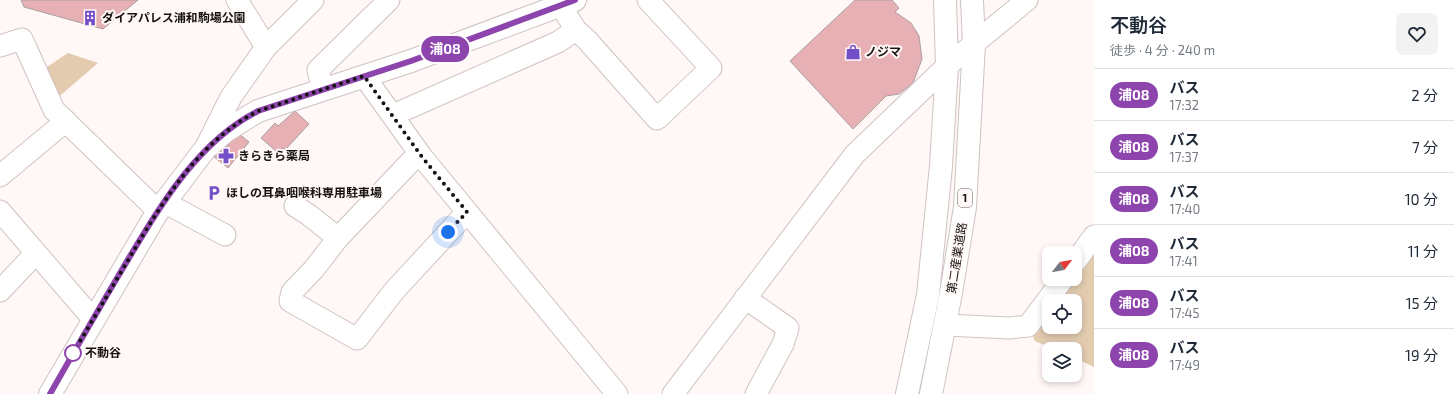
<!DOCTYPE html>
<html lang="ja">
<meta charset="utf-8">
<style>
body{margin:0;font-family:"Exo 2","Noto Sans JP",sans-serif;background:#f2f2f3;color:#1f2937;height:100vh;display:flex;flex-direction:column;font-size:15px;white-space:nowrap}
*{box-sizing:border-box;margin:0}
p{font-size:13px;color:#747a83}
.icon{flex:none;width:22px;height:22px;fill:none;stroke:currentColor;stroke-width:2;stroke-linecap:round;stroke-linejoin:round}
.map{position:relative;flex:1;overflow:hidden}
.details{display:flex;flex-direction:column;background:#fff;width:360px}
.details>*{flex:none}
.badge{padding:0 8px;border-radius:13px;font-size:14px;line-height:26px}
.needle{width:26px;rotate:59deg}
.fabs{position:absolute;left:1042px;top:246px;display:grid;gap:8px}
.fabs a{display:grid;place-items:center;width:40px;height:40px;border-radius:8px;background:#fff;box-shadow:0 2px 6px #0003;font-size:20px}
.you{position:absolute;width:20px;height:20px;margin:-10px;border:3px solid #fff;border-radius:50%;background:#1a73e8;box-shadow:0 0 0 6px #1a73e833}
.map>.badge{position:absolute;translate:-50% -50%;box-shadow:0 0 0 2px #fff}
.round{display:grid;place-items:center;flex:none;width:42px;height:42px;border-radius:8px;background:#f2f2f3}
.summary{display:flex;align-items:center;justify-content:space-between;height:68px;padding:0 16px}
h1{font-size:19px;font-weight:600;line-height:30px}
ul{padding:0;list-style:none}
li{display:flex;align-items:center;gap:12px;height:52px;padding:0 16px;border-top:1px solid #e0e1e3}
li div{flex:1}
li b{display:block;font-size:15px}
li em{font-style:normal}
li .badge{min-width:44px;font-weight:700;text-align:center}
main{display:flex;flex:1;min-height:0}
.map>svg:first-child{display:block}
.green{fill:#e2cbaf;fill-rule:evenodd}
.building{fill:#e7b0b5;stroke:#aa9fa0}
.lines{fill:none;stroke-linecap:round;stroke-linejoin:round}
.minor-casing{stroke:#cec3c0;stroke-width:23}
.major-casing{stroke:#cec3c0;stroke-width:24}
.minor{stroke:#fff;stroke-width:21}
.major{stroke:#fff;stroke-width:22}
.line-casing{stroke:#fff;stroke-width:9}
.line{stroke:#8e44ad;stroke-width:6}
.walk{stroke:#161211;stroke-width:4;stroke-dasharray:0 7.2}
.stop-dot{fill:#fff;stroke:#8e44ad;stroke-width:2}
.labels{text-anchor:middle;stroke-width:4;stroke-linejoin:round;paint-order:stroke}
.shield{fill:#fff8f6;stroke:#5c5756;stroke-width:1}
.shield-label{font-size:11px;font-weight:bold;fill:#161211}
.poi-label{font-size:12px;font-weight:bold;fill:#161211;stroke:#fff8f6;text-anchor:start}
.street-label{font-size:12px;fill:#161211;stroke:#fff8f6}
.stop-label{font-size:12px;font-weight:bold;fill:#161211;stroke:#fff8f6;text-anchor:start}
</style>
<main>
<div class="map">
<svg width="1094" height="394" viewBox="0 0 1094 394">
<rect width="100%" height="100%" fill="#fff8f6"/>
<!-- green -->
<g class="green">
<path d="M68,53L98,63L55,100L41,71Z"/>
<path d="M1094,252V367L1075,358V349H1053L1035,341L1028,326L1063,279H1075V262ZM1049,301H1075V327H1049Z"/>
</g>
<!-- building -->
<g class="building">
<path d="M21,0H138L103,29L24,7Z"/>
<path d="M855,0H892L899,8L895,12L911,23L919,36L922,59L913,83L899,94L886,96L853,129L790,61Z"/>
<path d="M295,111L309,124L285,150L283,148L278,153L261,138L275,123L278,126Z"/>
<path d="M238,133L249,142L228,168L213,156L221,147L224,150Z"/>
</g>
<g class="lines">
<defs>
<g id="minor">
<path d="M237,0L266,47"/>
<path d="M561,6L576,30L587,40L657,119L711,68L648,0"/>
<path d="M0,46L22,39L54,110L158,211"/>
<path d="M364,76L422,157L617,394"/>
<path d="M323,89L318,70L389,0"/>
<path d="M393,115L558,42L576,30"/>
<path d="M205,149L231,97L266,47L313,0"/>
<path d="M419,153L338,238L314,269L292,292L290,301L357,339L394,291L467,212"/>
<path d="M0,176L66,121"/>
<path d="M164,202L225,235"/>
<path d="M295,206L309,215L338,238"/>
<path d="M0,211L93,319"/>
<path d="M1075,262L1094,236"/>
<path d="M0,291L35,254"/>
<path d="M745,298L788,328L783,344L756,394"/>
<path d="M945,325L1009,328L1028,326L1063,279"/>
<path d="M673,394L855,154L947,66L1027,0"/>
</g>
<g id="major">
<path d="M50,394L158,211L205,149L227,130L258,111L411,61L575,0"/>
<path d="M907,394L928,295L941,166L947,66L945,0"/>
<path d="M931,394L951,293L965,207L974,44L972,0"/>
</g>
</defs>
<!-- minor casing -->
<use href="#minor" class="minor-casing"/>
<!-- major casing -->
<use href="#major" class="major-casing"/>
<!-- minor -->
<use href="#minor" class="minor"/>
<!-- major -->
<use href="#major" class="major"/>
</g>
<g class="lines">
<defs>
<path id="line" d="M50,394C74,352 98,310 123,268C158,210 195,143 258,111L411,61L575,0"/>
</defs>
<!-- line casing -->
<use href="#line" class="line-casing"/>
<!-- line -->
<use href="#line" class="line"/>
<!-- walk -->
<path class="walk" d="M73,353L71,356C90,325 108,294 127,262C160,206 197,142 258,111L364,76L422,157L467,212L448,232"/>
</g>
<!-- icons -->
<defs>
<symbol id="building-bare" viewBox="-9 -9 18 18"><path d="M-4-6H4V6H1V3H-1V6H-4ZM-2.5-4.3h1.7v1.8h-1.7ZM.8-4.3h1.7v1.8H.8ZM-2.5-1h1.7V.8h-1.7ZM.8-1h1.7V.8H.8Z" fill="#744fc9" stroke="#fff8f6" stroke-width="2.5" paint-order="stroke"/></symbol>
<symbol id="shop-bare" viewBox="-9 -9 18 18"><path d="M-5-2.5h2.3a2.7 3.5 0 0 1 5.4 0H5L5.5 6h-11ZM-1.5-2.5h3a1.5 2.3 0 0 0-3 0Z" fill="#744fc9" stroke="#fff8f6" stroke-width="2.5" paint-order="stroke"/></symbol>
<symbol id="pharmacy-bare" viewBox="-9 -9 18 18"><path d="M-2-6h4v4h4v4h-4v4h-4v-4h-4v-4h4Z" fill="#744fc9" stroke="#fff8f6" stroke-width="2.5" paint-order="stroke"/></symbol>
<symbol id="parking-bare" viewBox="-9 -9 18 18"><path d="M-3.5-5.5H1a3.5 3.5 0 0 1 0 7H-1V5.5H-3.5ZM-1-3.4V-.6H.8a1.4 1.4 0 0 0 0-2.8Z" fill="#744fc9" stroke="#fff8f6" stroke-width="2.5" paint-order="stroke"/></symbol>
</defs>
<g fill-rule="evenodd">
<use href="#building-bare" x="79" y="7" width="22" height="22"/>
<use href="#shop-bare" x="842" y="41" width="22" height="22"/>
<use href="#pharmacy-bare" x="215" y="145" width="22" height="22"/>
<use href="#parking-bare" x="203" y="182" width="22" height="22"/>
</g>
<!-- markers -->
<circle class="stop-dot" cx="73" cy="353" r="8"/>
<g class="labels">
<!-- shield labels -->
<rect class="shield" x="958" y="189" width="14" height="18" rx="3"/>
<g class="shield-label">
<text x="965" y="202">1</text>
</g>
<!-- poi labels -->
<g class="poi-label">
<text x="102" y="22">ダイアパレス浦和駒場公園</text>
<text x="865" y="56">ノジマ</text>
<text x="238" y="160">きらきら薬局</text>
<text x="226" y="197">ほしの耳鼻咽喉科専用駐車場</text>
</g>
<!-- street labels -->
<g class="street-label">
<text transform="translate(957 258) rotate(-81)" y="4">第二産業道路</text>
</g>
<!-- stop labels -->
<g class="stop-label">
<text x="85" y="357">不動谷</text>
</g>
</g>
</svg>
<div class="fabs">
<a><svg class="needle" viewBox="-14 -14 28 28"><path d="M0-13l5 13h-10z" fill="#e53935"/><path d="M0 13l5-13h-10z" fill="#747a83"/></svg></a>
<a><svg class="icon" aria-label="locate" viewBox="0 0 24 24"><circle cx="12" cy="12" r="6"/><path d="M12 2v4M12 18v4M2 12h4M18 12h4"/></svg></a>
<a><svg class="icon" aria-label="layers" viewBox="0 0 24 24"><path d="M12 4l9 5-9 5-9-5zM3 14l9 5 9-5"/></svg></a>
</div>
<div class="you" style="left:448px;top:232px"></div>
<b class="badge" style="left:445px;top:49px;background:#8e44ad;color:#fff">浦08</b>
</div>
<section class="details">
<div class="summary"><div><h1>不動谷</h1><p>徒歩 · 4 分 · 240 m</p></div><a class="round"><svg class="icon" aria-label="heart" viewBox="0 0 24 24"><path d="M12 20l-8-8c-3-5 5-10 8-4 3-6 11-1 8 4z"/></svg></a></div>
<ul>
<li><span class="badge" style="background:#8e44ad;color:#fff">浦08</span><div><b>バス</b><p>17:32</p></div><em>2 分</em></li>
<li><span class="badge" style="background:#8e44ad;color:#fff">浦08</span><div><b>バス</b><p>17:37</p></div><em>7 分</em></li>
<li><span class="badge" style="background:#8e44ad;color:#fff">浦08</span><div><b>バス</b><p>17:40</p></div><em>10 分</em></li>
<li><span class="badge" style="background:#8e44ad;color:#fff">浦08</span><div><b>バス</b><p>17:41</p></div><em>11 分</em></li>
<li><span class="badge" style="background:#8e44ad;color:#fff">浦08</span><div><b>バス</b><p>17:45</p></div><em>15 分</em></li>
<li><span class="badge" style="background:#8e44ad;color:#fff">浦08</span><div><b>バス</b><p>17:49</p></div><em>19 分</em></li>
</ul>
</section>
</main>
